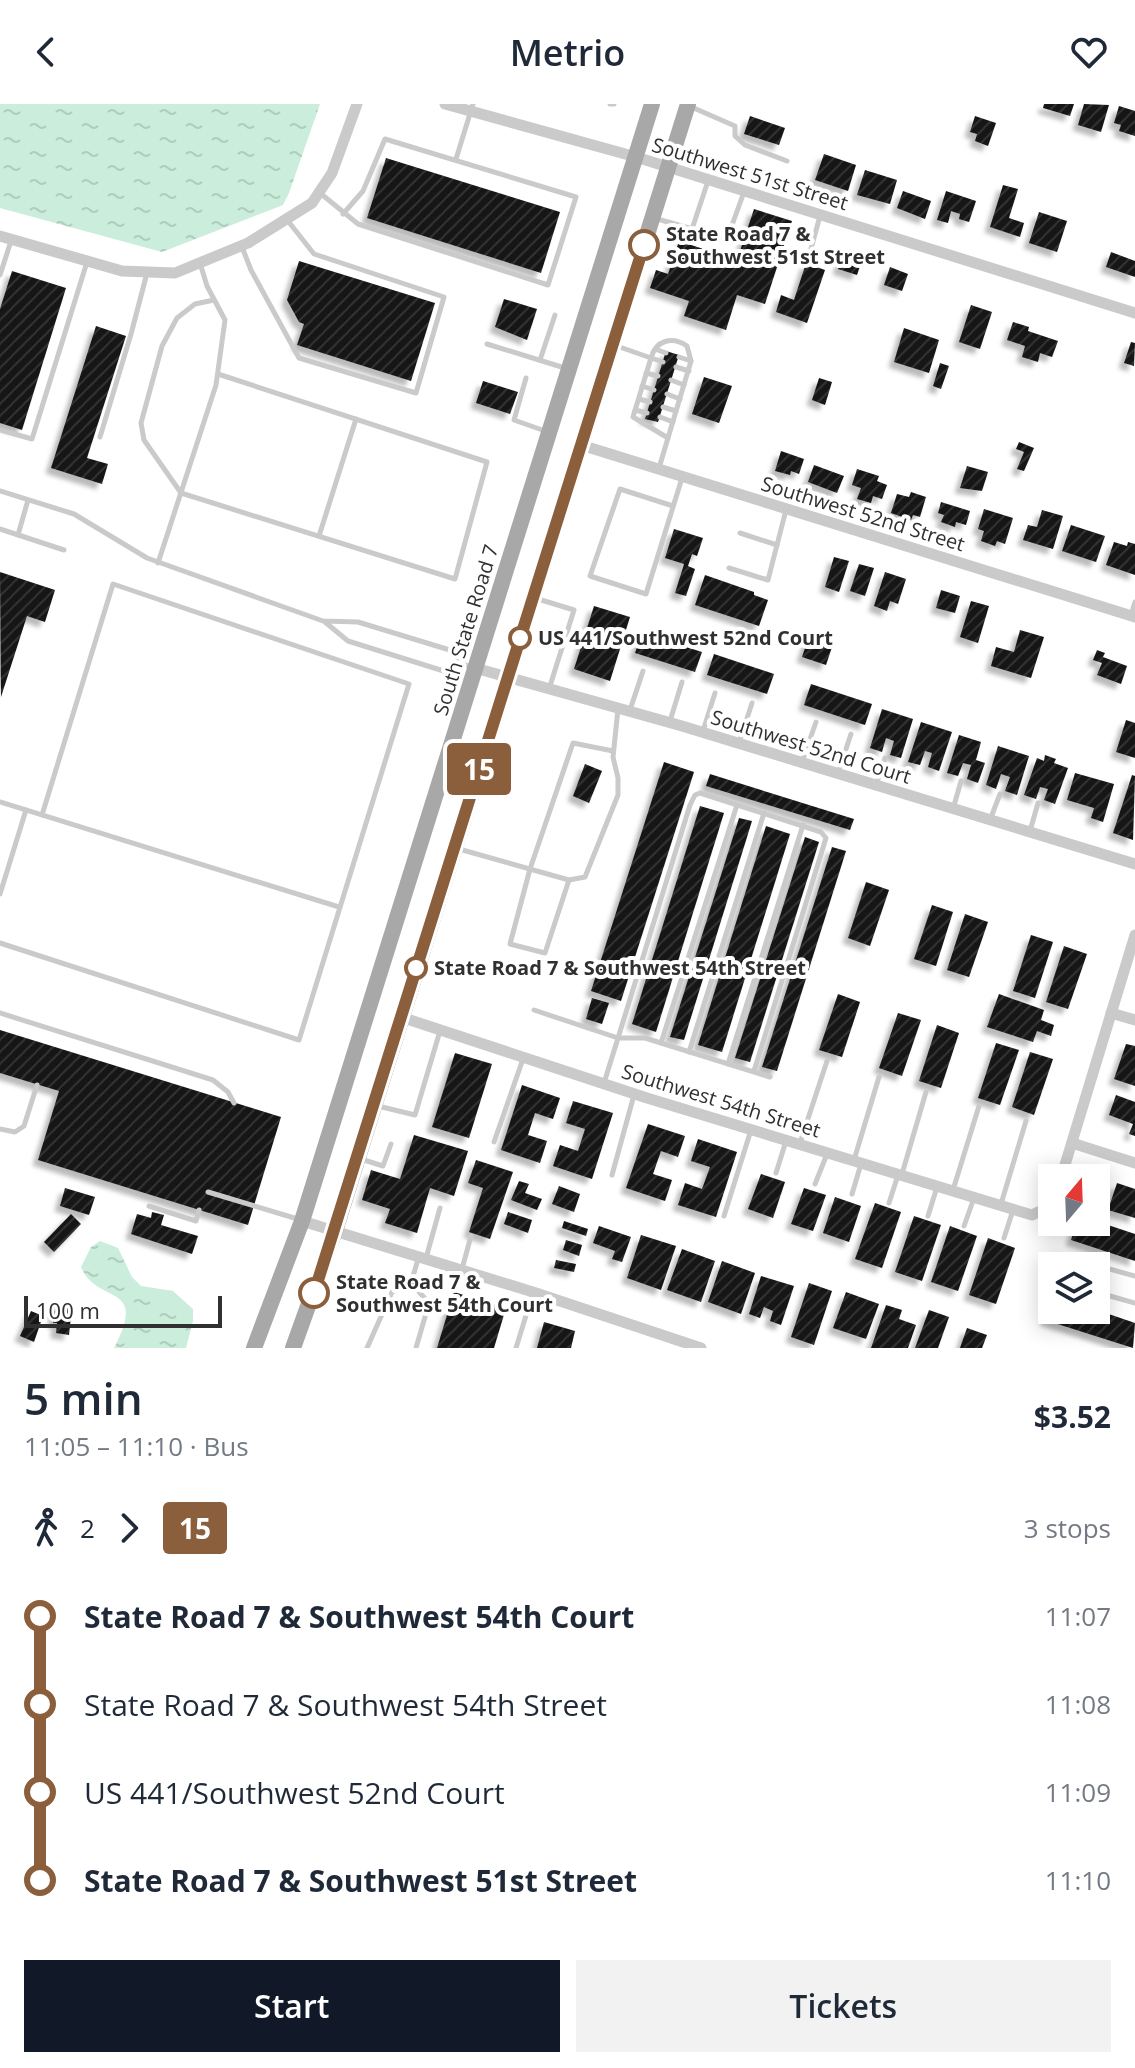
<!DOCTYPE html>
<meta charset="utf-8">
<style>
body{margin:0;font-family:"Open Sans",sans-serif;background:#f2f2f3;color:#1f2937;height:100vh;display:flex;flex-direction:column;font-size:30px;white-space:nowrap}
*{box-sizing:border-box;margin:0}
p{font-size:26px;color:#747a83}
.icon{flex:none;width:44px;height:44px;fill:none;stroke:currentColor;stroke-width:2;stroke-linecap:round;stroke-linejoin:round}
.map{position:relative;height:1244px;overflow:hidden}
.details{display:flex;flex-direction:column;background:#fff;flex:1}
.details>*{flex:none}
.badge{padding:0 16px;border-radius:6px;font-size:28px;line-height:52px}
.needle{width:52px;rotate:19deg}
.controls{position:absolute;left:1038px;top:1060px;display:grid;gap:16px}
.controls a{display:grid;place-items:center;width:72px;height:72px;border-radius:0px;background:#fff;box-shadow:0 4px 20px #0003;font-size:40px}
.scale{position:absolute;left:24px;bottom:20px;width:198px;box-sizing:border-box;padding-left:8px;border:4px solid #303030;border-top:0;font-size:22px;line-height:28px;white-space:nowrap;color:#303030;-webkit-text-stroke:6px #fff;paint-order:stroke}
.map>.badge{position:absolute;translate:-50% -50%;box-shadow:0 0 0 4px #fff}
.legs{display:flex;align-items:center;gap:12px;height:88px;padding:0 24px;font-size:26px}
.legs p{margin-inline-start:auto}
.head{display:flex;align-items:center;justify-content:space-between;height:136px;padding:0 24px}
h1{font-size:44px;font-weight:600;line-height:60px}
.primary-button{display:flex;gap:16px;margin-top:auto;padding:16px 24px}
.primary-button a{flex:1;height:92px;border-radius:0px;background:#111827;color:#fff;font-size:32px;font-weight:600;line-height:92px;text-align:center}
.primary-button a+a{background:#f2f2f3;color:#1f2937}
ul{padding:0 24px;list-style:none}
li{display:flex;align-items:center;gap:28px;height:88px;font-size:30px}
li i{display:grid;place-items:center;width:12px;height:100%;margin:0 10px;background:currentColor}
li i::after{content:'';width:20px;height:20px;margin:-10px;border:6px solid;border-radius:50%;background:#fff}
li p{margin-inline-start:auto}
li:first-child i{background:linear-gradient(#0000 50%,currentColor 0)}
li:last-child i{background:linear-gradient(currentColor 50%,#0000 0)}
header{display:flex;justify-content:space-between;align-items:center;height:104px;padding:0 24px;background:#fff;font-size:36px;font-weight:600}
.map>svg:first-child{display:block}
.water{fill:url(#water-ripples)}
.building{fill:url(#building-hatch);filter:url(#shadow)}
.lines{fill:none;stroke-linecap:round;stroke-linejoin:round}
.lane{stroke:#cacaca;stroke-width:5}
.street{stroke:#cacaca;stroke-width:11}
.primary{stroke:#a8a8a8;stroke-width:16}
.line-1-casing{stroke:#fff;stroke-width:18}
.line-1{stroke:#8b5e3c;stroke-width:12}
.stop-1-dot{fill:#fff;stroke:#8b5e3c;stroke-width:4}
.labels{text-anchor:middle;stroke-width:8;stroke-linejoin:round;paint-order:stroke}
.street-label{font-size:20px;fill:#303030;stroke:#fff}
.stop-label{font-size:20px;font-weight:bold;fill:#303030;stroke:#fff;text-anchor:start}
</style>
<header><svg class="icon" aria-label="back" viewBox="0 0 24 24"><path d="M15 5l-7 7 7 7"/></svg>Metrio<svg class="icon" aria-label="heart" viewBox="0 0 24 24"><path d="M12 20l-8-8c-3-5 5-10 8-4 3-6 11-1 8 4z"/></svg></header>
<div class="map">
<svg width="1135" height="1244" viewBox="0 0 1135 1244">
<defs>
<pattern id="water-ripples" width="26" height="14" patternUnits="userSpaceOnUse" patternTransform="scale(2)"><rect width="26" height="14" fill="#cbeddc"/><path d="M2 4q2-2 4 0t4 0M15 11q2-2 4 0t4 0" fill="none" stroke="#afccbd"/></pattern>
<pattern id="building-hatch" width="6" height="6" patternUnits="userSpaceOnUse" patternTransform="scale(2)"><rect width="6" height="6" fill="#171717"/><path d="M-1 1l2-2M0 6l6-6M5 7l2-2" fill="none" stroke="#303030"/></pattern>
<filter id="shadow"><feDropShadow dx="-5.5" dy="5.5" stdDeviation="2" flood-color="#0004"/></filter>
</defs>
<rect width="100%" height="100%" fill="#fff"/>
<!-- water -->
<g class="water">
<path d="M0,0H320L289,89L283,101L162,148L0,104Z"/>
<path d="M100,1137L118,1144L132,1173L141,1182L173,1187L193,1205V1217L186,1244H114C149,1177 97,1202 81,1163L91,1143Z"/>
</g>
<!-- building -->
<g class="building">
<path d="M1044,0H1074L1070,12L1043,4Z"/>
<path d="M1084,0L1109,1L1101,28L1078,21Z"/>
<path d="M1119,2L1135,7V32L1119,27L1121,21L1114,19Z"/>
<path d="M750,12L785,24L779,41L744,30Z"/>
<path d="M975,12L996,19L988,42L975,37L977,30L970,28Z"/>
<path d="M824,50L856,61L848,87L815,76Z"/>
<path d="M386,54L560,108L541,169L367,114Z"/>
<path d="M865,66L897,76L890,100L857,91Z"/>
<path d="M1003,81L1018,85L1009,114L1024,119L1020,133L990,123Z"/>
<path d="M903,87L931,97L925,115L897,104Z"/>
<path d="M946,87L976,97L969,118L959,115L960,110L951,107L948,119L937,116Z"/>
<path d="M754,105L792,117L765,200L737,191L726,226L684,212L689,197L650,184L656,166L668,170L679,137L737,156Z"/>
<path d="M1039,108L1067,117L1057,148L1029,139Z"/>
<path d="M1111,148L1135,157V173L1106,163Z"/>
<path d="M843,150L862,156L857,171L838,165Z"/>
<path d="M299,157L435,199L411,277L297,241L304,220L299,218L287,196Z"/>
<path d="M806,159L825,166L807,219L776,208L781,191L794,196Z"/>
<path d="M890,163L908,170L902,187L884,181Z"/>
<path d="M12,167L66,184L22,326L0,319V205Z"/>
<path d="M504,195L537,205L527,236L495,223Z"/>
<path d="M971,201L992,208L980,245L959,238Z"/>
<path d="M1013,218L1029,223L1028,227L1058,237L1052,253L1040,249L1038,258L1022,253L1025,242L1007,236Z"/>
<path d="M96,222L126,232L87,354L108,360L102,380L51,364Z"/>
<path d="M904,224L939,236L929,269L894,258Z"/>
<path d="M1131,238L1135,239L1134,262L1124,259Z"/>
<path d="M666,247L679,251L658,318L645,315Z"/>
<path d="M940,259L949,262L941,285L933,282Z"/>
<path d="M704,273L732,282L719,319L692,310Z"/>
<path d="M819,274L832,278L825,301L812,296Z"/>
<path d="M483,277L518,288L510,310L476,299Z"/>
<path d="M1019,338L1034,344L1024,367L1017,365L1024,348L1016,345Z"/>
<path d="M781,347L804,355L799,370L791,367L790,371L775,367Z"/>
<path d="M814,361L844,372L837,389L808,378Z"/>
<path d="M967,362L988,368L982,387L960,384Z"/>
<path d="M857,365L879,372L877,377L887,381L882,395L873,392L871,399L857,395L861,384L852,381Z"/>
<path d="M911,388L926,393L920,413L913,411L911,416L891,409L897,390L909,393Z"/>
<path d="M941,398L970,407L966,421L956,418L955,423L941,418L944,411L938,409Z"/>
<path d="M984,405L1013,414L1005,440L997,437L995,442L981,437L984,427L978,425Z"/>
<path d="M1042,406L1063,412L1053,445L1023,436L1028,421L1037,423Z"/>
<path d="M1071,421L1105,432L1096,458L1062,447Z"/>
<path d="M674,425L703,434L697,452L692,450L688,462L695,465L686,492L675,489L684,460L665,454Z"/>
<path d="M1114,438L1127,442L1128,438L1135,440V471L1106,461Z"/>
<path d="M834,453L849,457L839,488L825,483Z"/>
<path d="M859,460L874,464L865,492L850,487Z"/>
<path d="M0,468L55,486L45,518L27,512L1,593Z"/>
<path d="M885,468L906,475L898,500L890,497L887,507L874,502Z"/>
<path d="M705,471L754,488V491L768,496L759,522L695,501Z"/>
<path d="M941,486L960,492L955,509L936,504Z"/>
<path d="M971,497L989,502L978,539L960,533Z"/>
<path d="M594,502L630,513L610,577L574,565Z"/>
<path d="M1020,526L1044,533L1031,574L991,562L996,543L1014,548Z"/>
<path d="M642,529L702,548L695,568L635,549Z"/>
<path d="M810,529L834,537L826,561L802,553Z"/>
<path d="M1097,546L1105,549L1103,553L1127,562L1121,580L1097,571L1102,559L1093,556Z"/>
<path d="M714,550L774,570L767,590L707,571Z"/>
<path d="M811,580L872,600L865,621L804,601Z"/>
<path d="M882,605L913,615L901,654L890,651L894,637L886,634L882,648L870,644Z"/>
<path d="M1126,616L1135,619V654L1116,648Z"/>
<path d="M921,618L952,628L939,667L928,663L932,649L925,647L920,661L908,658Z"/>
<path d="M959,631L981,638L976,656L985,659L978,679L967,675L971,661L963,659L958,672L947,669Z"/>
<path d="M998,642L1029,652L1017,691L1005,687L1010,673L1001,670L996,685L986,681Z"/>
<path d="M1045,651L1056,655L1054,659L1068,664L1055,700L1044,696L1048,685L1040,683L1036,695L1024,691L1037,654L1044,657Z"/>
<path d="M664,658L694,668L621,897L591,887Z"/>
<path d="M585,660L602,667L589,699L573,692Z"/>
<path d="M1075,669L1114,680L1103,718L1091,714L1094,704L1067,696Z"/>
<path d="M710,670L854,715L850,726L706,682Z"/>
<path d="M1132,671L1135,672L1133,736L1113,729Z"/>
<path d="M700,702L724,709L656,928L632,920Z"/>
<path d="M739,714L752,717L684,936L670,933Z"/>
<path d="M766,722L790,730L722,948L698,941Z"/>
<path d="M805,733L819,738L750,958L735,954Z"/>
<path d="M832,743L846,747L777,967L762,963Z"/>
<path d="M866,778L889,786L870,842L848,834Z"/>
<path d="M932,801L953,808L936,862L914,855Z"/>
<path d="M965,810L988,818L969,873L947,866Z"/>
<path d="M1031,831L1053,838L1035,894L1013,887Z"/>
<path d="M1064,842L1087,850L1068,905L1046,898Z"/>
<path d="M838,890L860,898L842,953L819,946Z"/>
<path d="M999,890L1044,906L1041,916L1054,921L1051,932L1037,927L1033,938L987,923Z"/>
<path d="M592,894L609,899L602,920L586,915Z"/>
<path d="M898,909L921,916L902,972L879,964Z"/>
<path d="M937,921L959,929L941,984L919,977Z"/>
<path d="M0,926L281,1013L248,1121L38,1056L59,987L0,969Z"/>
<path d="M996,939L1019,946L1000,1001L978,994Z"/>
<path d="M1126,940L1135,942V982L1114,975Z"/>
<path d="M1030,948L1053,955L1034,1011L1012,1003Z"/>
<path d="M455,949L492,960L469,1034L432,1023Z"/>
<path d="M522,981L560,994L553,1015L535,1009L528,1031L547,1037L540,1059L501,1046Z"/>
<path d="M1116,991L1135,998V1032L1129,1030L1133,1020L1109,1011Z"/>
<path d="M573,997L613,1009L592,1075L553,1062L560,1041L578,1047L585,1025L566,1019Z"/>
<path d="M648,1020L685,1032L678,1053L661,1047L653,1070L672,1076L665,1097L626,1084Z"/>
<path d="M414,1031L468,1047L454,1092L430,1084L417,1129L385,1119L390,1105L362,1096L371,1066L400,1075Z"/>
<path d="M698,1035L737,1048L716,1113L678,1101L685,1079L702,1085L710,1063L691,1057Z"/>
<path d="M476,1056L513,1068L490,1135L469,1128L483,1084L468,1079Z"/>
<path d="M761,1070L785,1078L773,1114L748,1105Z"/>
<path d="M519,1077L529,1080L525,1089L542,1095L537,1106L511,1096Z"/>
<path d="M1117,1079L1135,1085V1114L1108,1106Z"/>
<path d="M559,1082L580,1090L574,1108L552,1100Z"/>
<path d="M65,1084L95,1093L89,1111L60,1102Z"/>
<path d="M804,1084L826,1091L813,1127L791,1120Z"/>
<path d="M835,1093L861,1102L849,1138L823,1129Z"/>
<path d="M875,1099L901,1108L882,1164L855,1155Z"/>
<path d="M152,1108L164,1111L161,1121L198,1132L192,1150L131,1130L137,1110L151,1114Z"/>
<path d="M508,1108L532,1116L528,1129L504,1120Z"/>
<path d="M71,1110L81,1120L54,1148L44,1138Z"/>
<path d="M914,1112L941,1121L922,1177L895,1168Z"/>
<path d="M564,1117L588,1125L586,1132L562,1124Z"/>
<path d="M1096,1117L1135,1130V1157L1071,1136L1077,1118Z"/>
<path d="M599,1122L631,1133L622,1158L612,1155L615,1147L593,1139Z"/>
<path d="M950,1122L977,1132L958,1187L931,1178Z"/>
<path d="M641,1131L676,1142L661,1186L627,1174Z"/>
<path d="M988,1134L1015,1144L996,1200L969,1191Z"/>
<path d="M566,1136L582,1141L579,1152L563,1146Z"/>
<path d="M682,1145L715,1157L701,1198L667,1186Z"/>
<path d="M556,1156L576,1160L574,1168L554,1164Z"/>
<path d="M722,1157L755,1169L741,1210L708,1198Z"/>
<path d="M761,1172L794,1182L781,1221L770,1217L773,1207L764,1203L760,1214L749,1210Z"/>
<path d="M809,1179L832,1187L814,1241L791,1233Z"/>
<path d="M454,1188L506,1204L494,1244H437Z"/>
<path d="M846,1188L879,1200L866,1235L833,1224Z"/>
<path d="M1052,1197V1206H1097L1135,1219L1133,1244L1045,1216Z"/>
<path d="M886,1201L902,1206L899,1215L916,1221L908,1244H871Z"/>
<path d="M55,1202L72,1204L69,1231L56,1229L57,1219H53Z"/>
<path d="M929,1206L949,1213L938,1244H915Z"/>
<path d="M31,1207L43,1212L34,1238L20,1232Z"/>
<path d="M544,1218L575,1227L571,1244H537Z"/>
<path d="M967,1224L987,1231L982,1244H960Z"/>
</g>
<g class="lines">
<!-- lane -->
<g class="lane">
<path d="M610,0H614"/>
<path d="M689,2L735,22V32L745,41L787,57"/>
<path d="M456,55L473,0"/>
<path d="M320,89L358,120L548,181L576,93L385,35L363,87L343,110"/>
<path d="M654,114L727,135L744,88"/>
<path d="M692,125L708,77"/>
<path d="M242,143L251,166L299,254L416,289L444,193L314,150L288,117"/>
<path d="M809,152L820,112"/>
<path d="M0,171L11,137"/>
<path d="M214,196L195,200L177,214L162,242L141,319L144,336L181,389L455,475L487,358L218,270"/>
<path d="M487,240L568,265"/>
<path d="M614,241L651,254C656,236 672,232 687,242L691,257L659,364"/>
<path d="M655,245L666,249"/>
<path d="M679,253L691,257"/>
<path d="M540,256L555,211"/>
<path d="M663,258L651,254L633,313L668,334"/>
<path d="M676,263L689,267"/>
<path d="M646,269L658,272"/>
<path d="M526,274L514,316L548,328"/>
<path d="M671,276L684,281"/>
<path d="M642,282L654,286"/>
<path d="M667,290L680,295"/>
<path d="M639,295L650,298"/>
<path d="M663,303L676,307"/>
<path d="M635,306L647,309"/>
<path d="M660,313L673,318"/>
<path d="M0,326L32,335L87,158"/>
<path d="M100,333L131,230L147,169"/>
<path d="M0,387L74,410L147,454L323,517L358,518L453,547L460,559L474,564"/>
<path d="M673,402L620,385L590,472L646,490L682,374"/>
<path d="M0,425L64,446"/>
<path d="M740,429L777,441"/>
<path d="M18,431L28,396"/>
<path d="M319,432L356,315"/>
<path d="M158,459L216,281L225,216L207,182L200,159"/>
<path d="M729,464L768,476L786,406"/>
<path d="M538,495L574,506L549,585"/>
<path d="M1131,511L1135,498"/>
<path d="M325,518L348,537L450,569L460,559"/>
<path d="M630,606L643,567"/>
<path d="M670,617L682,578"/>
<path d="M703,627L715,589"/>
<path d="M739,639L752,599"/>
<path d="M802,658L816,618"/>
<path d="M838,669L851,630"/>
<path d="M876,681L885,654"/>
<path d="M0,698L339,803"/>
<path d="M953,705L961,677"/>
<path d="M990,716L1000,690"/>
<path d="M1030,727L1038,699"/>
<path d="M459,745L569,776L585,773L618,691V674L613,653L618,605"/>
<path d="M569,776L545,849L510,840L530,765L573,639L613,647"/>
<path d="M0,790L26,706"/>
<path d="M0,839L299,936L409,580L113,480L42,711"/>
<path d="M534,906L618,934L604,979"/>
<path d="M0,909L213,976L228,988L234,999"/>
<path d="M661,939L737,701"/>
<path d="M689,948L764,709"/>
<path d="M728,960L803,721"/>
<path d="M754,967L826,734L821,728L700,689L695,691L690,701L618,934H645L770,973"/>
<path d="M378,1002L415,1011L440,927"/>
<path d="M0,1025L15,1028L24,1022L37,981"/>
<path d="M494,1038L523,955"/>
<path d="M800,1039L827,957"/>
<path d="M361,1055L383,1062L391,1040"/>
<path d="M854,1056L879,973"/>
<path d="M776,1069L786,1037"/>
<path d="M902,1070L926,988"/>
<path d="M612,1071L634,991"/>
<path d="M815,1080L827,1050"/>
<path d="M953,1086L979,1002"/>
<path d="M208,1088L301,1116"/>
<path d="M852,1090L861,1060"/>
<path d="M889,1099L898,1071"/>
<path d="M1001,1100L1026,1017"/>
<path d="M149,1102L196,1117L199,1106"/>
<path d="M724,1112L751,1026"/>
<path d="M928,1112L937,1083"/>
<path d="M964,1122L974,1094"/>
<path d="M1004,1134L1013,1106"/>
<path d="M426,1154L440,1104"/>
<path d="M1071,1162L1073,1155L1135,1172"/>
<path d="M462,1165L471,1132"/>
<path d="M411,1179L429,1199L416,1244"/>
<path d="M1096,1188L1135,1199"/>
<path d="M367,1244L392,1188L411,1179L419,1152"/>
<path d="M516,1244L533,1189"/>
</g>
<!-- street -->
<g class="street">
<path d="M445,0L636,53L1135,209"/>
<path d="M0,132L122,167L175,169L248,139L312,99L332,69L357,0"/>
<path d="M581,341L1135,513"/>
<path d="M475,564L682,622L1135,760"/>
<path d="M1111,909L1135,916"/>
<path d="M401,913L647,994L1032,1111L1049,1103L1052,1097"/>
<path d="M1072,1039L1135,1059"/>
<path d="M1061,1074L1135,831"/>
<path d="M302,1117L533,1188L701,1244"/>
</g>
<!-- primary -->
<g class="primary">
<path d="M254,1244L302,1117L652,0"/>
<path d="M293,1244L335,1127L688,0"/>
</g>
</g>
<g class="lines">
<defs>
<path id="line-1" d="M314,1189L644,141"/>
</defs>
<!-- line-1 casing -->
<use href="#line-1" class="line-1-casing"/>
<!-- line-1 -->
<use href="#line-1" class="line-1"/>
</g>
<!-- markers -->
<g class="stop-1-dot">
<circle cx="644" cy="141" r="14"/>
<circle cx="520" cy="534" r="10"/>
<circle cx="416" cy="864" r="10"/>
<circle cx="314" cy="1189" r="14"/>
</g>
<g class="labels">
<!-- street labels -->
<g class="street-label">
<text transform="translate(750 70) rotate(17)" y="7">Southwest 51st Street</text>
<text transform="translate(863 410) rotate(17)" y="7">Southwest 52nd Street</text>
<text transform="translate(466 526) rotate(-73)" y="7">South State Road 7</text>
<text transform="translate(811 643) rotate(17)" y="7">Southwest 52nd Court</text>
<text transform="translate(721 997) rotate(17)" y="7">Southwest 54th Street</text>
</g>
<!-- stop labels -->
<g class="stop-label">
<text x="666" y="137">State Road 7 &amp;<tspan x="666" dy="23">Southwest 51st Street</tspan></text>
<text x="538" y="541">US 441/Southwest 52nd Court</text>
<text x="434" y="871">State Road 7 &amp; Southwest 54th Street</text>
<text x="336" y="1185">State Road 7 &amp;<tspan x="336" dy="23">Southwest 54th Court</tspan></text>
</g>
</g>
</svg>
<div class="controls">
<a><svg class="needle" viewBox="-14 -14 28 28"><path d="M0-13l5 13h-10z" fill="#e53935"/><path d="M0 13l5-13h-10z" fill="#747a83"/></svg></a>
<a><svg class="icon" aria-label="layers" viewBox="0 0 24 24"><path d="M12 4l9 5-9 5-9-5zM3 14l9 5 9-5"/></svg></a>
</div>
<div class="scale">100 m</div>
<b class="badge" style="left:479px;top:665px;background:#8b5e3c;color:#fff">15</b>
</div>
<section class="details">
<div class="head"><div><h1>5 min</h1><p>11:05 – 11:10 · Bus</p></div><b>$3.52</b></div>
<div class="legs"><svg class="icon" aria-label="walk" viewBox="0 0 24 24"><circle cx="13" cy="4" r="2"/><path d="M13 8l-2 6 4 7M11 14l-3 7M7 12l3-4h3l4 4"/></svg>2<svg class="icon" aria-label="forward" viewBox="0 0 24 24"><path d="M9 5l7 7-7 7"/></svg><b class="badge" style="background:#8b5e3c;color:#fff">15</b><p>3 stops</p></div>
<ul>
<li><i style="color:#8b5e3c"></i><b>State Road 7 &amp; Southwest 54th Court</b><p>11:07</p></li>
<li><i style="color:#8b5e3c"></i><span>State Road 7 &amp; Southwest 54th Street</span><p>11:08</p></li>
<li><i style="color:#8b5e3c"></i><span>US 441/Southwest 52nd Court</span><p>11:09</p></li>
<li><i style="color:#8b5e3c"></i><b>State Road 7 &amp; Southwest 51st Street</b><p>11:10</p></li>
</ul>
<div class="primary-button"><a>Start</a><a>Tickets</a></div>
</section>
